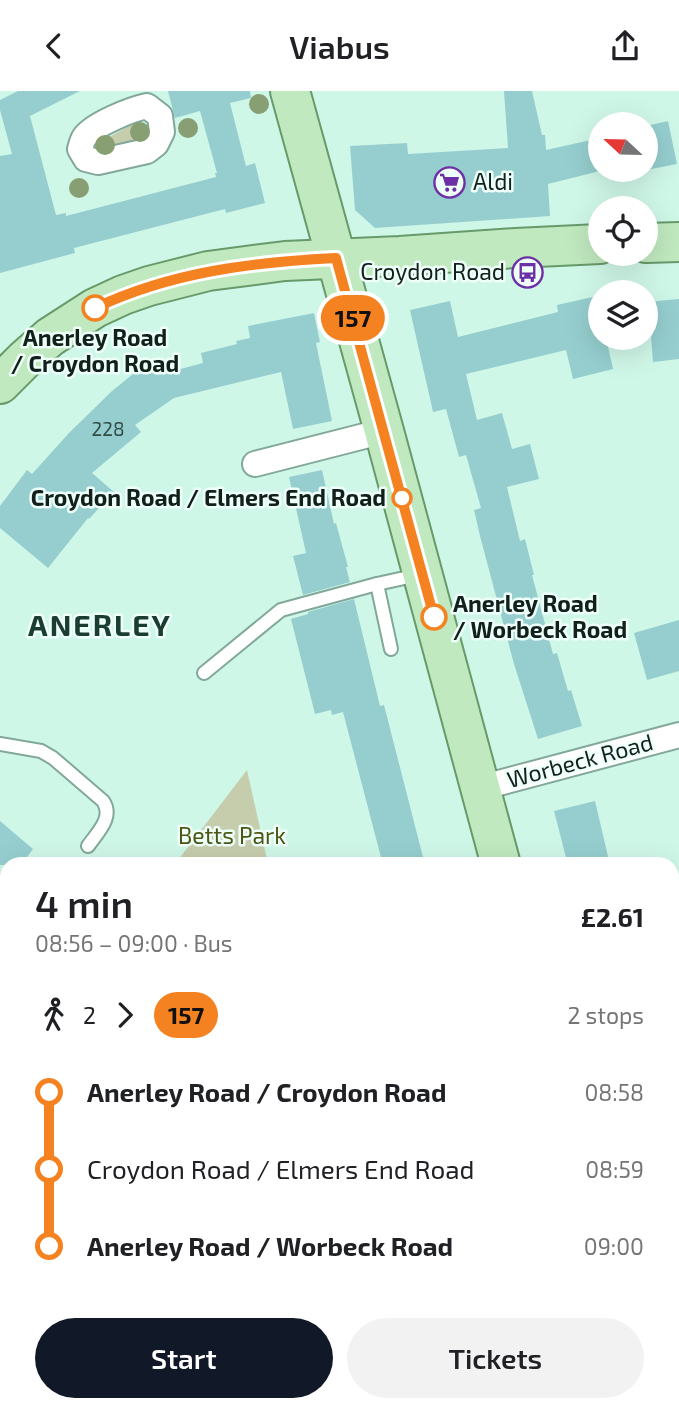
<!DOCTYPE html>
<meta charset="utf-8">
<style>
body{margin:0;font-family:"Exo 2",sans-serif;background:#f2f2f2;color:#202124;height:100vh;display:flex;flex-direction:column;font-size:26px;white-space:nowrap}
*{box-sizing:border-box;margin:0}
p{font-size:23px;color:#757577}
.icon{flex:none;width:38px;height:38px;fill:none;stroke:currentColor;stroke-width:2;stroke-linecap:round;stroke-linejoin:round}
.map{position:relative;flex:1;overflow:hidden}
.side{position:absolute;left:0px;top:766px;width:679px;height:555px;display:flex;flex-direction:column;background:#fff;border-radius:21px 21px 0 0;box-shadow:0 7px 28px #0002}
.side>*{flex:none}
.badge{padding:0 14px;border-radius:23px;font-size:24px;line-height:46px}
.needle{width:46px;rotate:292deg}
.tools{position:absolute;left:588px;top:21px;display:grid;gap:14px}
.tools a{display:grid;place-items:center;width:70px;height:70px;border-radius:50%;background:#fff;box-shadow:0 7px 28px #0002;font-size:35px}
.map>.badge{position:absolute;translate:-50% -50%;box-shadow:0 0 0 4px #fff}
.legs{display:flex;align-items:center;gap:10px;height:77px;padding:0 35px;font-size:23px}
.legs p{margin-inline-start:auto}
.head{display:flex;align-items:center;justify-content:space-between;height:119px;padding:0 35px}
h1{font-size:38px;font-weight:600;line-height:52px}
.primary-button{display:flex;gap:14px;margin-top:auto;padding:14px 35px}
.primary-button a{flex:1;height:80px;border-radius:42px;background:#111827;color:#fff;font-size:28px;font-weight:600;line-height:80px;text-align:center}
.primary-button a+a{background:#f2f2f2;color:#202124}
ul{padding:0 35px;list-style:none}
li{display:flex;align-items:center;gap:24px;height:77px;font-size:26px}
li i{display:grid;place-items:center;width:10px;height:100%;margin:0 9px;background:currentColor}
li i::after{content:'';width:18px;height:18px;margin:-9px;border:5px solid;border-radius:50%;background:#fff}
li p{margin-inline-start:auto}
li:first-child i{background:linear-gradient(#0000 50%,currentColor 0)}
li:last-child i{background:linear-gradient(currentColor 50%,#0000 0)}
header{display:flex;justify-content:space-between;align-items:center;height:91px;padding:0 35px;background:#fff;font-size:32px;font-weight:600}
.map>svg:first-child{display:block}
.green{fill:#c6cdad}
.building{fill:#96cecf}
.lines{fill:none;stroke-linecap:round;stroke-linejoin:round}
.lane-casing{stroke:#82a89a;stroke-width:16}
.street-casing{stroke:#82a89a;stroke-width:28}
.primary-casing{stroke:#679a6a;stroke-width:42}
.lane{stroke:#fff;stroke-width:12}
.street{stroke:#fff;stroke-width:24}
.primary{stroke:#c0e9bf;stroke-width:38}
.tree{fill:#889e73}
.line-1-casing{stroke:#fff;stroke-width:16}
.line-1{stroke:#f58220;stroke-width:10}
.stop-1-dot{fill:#fff;stroke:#f58220;stroke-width:3.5}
.labels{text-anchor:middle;stroke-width:5;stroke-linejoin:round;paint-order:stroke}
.number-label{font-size:19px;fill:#324c48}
.poi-label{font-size:23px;fill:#11201b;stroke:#eefef8;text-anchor:start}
.stop-label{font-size:23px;font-weight:bold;fill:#11201b;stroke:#eefef8}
.street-label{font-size:23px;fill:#11201b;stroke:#eefef8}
.park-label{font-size:23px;fill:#4d5614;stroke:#eefef8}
.district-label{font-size:30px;font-weight:bold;letter-spacing:2px;fill:#1a3d32;stroke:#eefef8}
</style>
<header><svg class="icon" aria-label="back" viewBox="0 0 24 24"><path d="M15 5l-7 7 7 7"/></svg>Viabus<svg class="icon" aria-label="share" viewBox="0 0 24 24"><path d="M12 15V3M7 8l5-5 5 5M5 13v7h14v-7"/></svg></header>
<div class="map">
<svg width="679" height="1321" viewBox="0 0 679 1321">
<rect width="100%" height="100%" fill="#cff7e8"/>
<!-- green -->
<g class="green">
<path d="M135,32L143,33C148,40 148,42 143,49L101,58L98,55V52Z"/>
<path d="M247,679L268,773H175Z"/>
<path d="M7,790V1314H386L387,1321H0V799Z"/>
</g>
<!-- building -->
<g class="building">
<path d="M18,0H80L30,25L56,124L66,122V125L216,86L215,82H217L200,20L175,27L168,0H250L251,7L230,12L246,75L255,72L265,112L226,122L225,118L74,157L75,162L0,182V65L12,63L0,19V9Z"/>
<path d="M504,0H532L542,44H545L546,59L600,47V80L548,93L550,125L375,137L355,119L350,55L407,52L408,63L508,57Z"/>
<path d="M668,30L677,73L646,79V35Z"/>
<path d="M597,205L600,219V247H606L613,278L573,288L566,259L466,283L477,329L502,322L512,358L530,353L539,388L507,396L520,450L525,448L534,484H532L553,563L557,562L568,600L571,599L582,635L538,648L514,573L480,445L474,419L481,417L466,364L459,366L446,318L433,321L410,219L450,210L458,246L558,221L557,214Z"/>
<path d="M679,208V268L653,271L650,232H646V211Z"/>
<path d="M314,222L320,251L316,252L332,330L293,338L281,281L174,307L135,334L141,341L92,382L114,401L89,428L88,427L48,477L0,437V415L27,379L32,383L69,342L112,300L148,271L158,284L203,272L201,262L237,253L236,250L250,247L248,235Z"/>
<path d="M322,379L334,433L336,432L348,476H346L350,491L303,504L293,465L306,462L289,386Z"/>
<path d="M354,508L380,615L384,614L425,774H383L343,621L332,624L331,619L315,623L291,528L308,523V521Z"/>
<path d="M679,529V580L647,589L634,542Z"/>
<path d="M595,710L610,774H568L554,720Z"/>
<path d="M0,730L33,758L21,774H0Z"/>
</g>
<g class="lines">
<defs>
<g id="lane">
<path d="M377,493L391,558"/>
<path d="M204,582L281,519L377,493L418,484"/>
<path d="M0,653L41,660L53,667L103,710C114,726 98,741 88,755"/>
</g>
<g id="street">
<path d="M147,15L160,25L162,41L156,53L147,60L98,71L86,68L80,58C81,55 82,50 84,47C92,34 132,18 147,15Z"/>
<path d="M255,373L384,340"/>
<path d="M480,697L679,644"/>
<path d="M672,1147L679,1145"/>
</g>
<g id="primary">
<path d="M290,0L384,340L501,774"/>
<path d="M646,152L679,151"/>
<path d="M0,293L24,269L50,246L95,217L123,204L149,195L208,180L285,170L400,165L516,157L600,153"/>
<path d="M648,1314L650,1321"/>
</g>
</defs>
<!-- lane casing -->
<use href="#lane" class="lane-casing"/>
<!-- street casing -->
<use href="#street" class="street-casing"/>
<!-- primary casing -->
<use href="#primary" class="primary-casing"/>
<!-- lane -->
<use href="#lane" class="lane"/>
<!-- street -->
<use href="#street" class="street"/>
<!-- primary -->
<use href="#primary" class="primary"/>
</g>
<!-- trees -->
<g class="tree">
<circle cx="259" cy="13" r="10"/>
<circle cx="188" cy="37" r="10"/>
<circle cx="140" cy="41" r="10"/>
<circle cx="105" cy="54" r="10"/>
<circle cx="79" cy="97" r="10"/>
</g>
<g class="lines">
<defs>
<path id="line-1" d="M95,217C171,181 253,171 336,167L434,526"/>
</defs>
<!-- line-1 casing -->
<use href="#line-1" class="line-1-casing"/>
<!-- line-1 -->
<use href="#line-1" class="line-1"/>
</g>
<!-- icons -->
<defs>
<symbol id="supermarket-ring" viewBox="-11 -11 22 22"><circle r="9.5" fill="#eefef8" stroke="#6d2fa5" stroke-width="1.5"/><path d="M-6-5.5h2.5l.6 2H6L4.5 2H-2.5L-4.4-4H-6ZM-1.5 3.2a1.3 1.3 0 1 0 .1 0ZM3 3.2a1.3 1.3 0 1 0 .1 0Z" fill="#6d2fa5"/></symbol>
<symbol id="bus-ring" viewBox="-11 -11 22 22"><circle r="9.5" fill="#eefef8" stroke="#6d2fa5" stroke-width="1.5"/><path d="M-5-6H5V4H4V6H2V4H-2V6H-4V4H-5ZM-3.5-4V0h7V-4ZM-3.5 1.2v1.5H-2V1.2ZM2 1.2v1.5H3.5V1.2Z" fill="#6d2fa5"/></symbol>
</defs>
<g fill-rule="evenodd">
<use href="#supermarket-ring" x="432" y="74" width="35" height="35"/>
<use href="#bus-ring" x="510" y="164" width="35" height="35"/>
</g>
<!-- markers -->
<g class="stop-1-dot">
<circle cx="95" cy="217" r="12"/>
<circle cx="402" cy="407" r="9"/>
<circle cx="434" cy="526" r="12"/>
</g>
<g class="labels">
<!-- number labels -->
<g class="number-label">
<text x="108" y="345">228</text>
</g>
<!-- poi labels -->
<g class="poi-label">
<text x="473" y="99">Aldi</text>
<text x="505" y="189" text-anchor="end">Croydon Road</text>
</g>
<!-- stop labels -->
<g class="stop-label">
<text x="95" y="255">Anerley Road<tspan x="95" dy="26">/ Croydon Road</tspan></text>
<text x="386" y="415" text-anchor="end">Croydon Road / Elmers End Road</text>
<text x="453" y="521" text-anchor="start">Anerley Road<tspan x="453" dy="26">/ Worbeck Road</tspan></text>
</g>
<!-- street labels -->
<g class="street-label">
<text transform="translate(580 670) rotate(-15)" y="8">Worbeck Road</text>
</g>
<!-- park labels -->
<g class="park-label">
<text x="232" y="753">Betts Park</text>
</g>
<!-- district labels -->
<g class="district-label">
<text x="100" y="545">ANERLEY</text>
</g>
</g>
</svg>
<div class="tools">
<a><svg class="needle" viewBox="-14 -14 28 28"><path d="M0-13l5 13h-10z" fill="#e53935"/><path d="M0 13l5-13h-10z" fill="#757577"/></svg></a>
<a><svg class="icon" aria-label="locate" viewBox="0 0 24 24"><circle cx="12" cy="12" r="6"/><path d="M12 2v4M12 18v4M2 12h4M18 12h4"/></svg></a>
<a><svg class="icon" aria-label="layers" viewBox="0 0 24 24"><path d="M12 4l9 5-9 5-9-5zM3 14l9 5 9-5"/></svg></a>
</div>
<b class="badge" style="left:353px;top:227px;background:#f58220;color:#111">157</b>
<section class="side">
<div class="head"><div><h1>4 min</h1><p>08:56 – 09:00 · Bus</p></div><b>£2.61</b></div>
<div class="legs"><svg class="icon" aria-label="walk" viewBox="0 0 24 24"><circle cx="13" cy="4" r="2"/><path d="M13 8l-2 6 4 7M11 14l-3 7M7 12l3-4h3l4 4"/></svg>2<svg class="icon" aria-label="forward" viewBox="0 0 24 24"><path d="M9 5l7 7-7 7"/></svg><b class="badge" style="background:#f58220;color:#111">157</b><p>2 stops</p></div>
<ul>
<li><i style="color:#f58220"></i><b>Anerley Road / Croydon Road</b><p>08:58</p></li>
<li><i style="color:#f58220"></i><span>Croydon Road / Elmers End Road</span><p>08:59</p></li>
<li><i style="color:#f58220"></i><b>Anerley Road / Worbeck Road</b><p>09:00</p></li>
</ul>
<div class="primary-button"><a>Start</a><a>Tickets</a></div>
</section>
</div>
